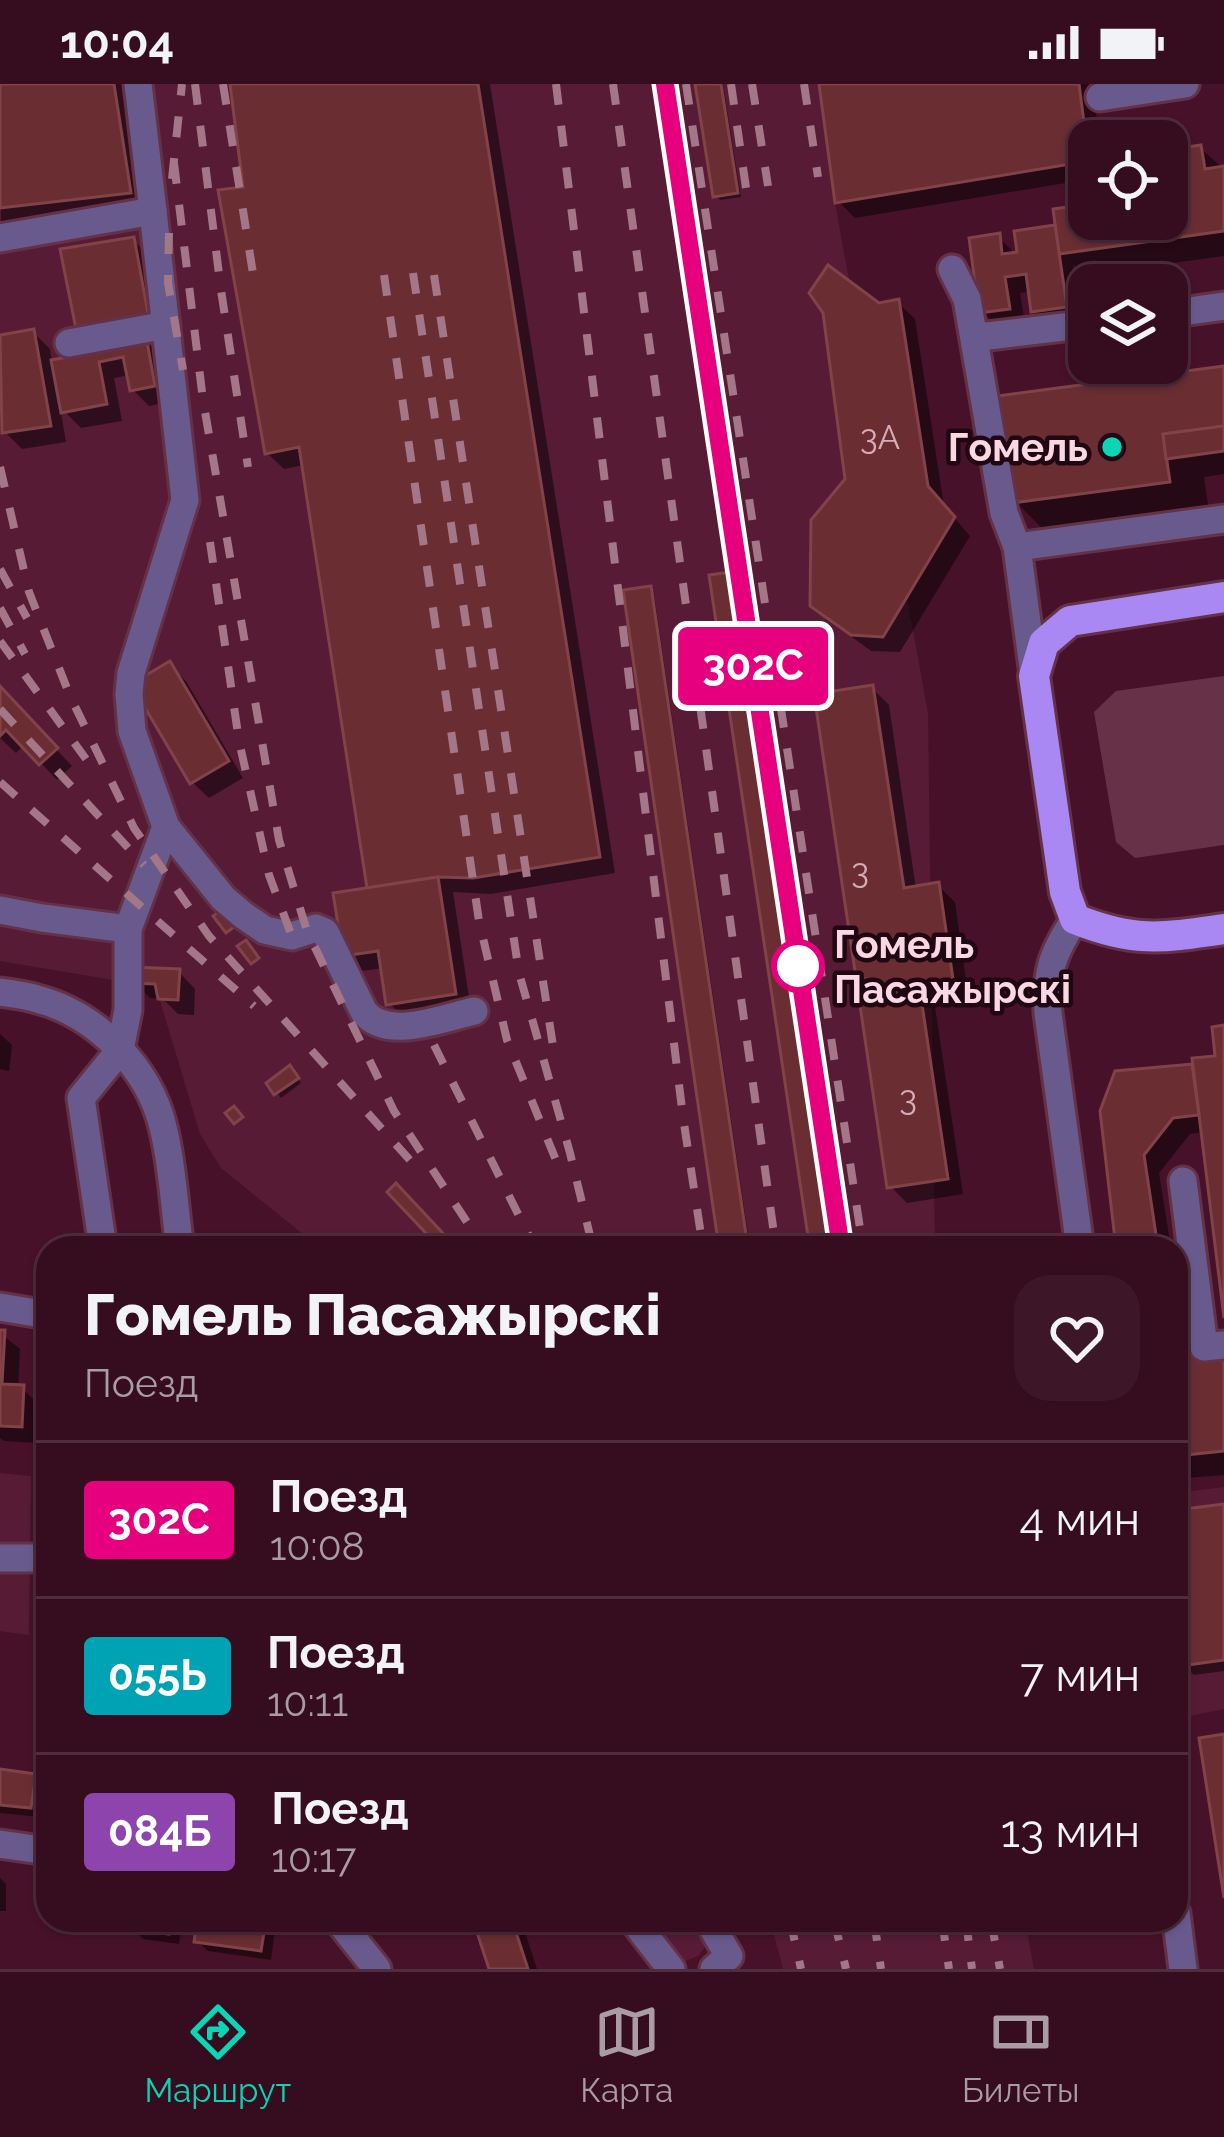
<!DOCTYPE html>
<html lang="ru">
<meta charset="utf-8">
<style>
body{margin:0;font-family:Raleway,sans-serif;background:#3d1628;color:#f1f3f6;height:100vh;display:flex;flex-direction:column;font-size:45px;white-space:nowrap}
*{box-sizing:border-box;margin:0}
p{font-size:39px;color:#aa9ca4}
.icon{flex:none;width:66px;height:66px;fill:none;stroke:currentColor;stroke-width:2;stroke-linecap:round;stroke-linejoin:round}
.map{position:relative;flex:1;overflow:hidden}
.details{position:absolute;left:36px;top:1152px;width:1152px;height:696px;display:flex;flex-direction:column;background:#350d1f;border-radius:36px;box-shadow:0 3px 9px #0004,0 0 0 3px #4f2d3d}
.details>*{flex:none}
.badge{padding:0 24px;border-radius:9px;font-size:42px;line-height:78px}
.fabs{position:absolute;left:1068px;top:36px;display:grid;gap:24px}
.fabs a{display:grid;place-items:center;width:120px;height:120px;border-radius:24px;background:#350d1f;box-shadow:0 3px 9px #0004,0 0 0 3px #4f2d3d;font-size:60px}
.map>.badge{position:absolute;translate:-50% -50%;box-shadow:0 0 0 6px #fff}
.round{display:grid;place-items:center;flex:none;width:126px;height:126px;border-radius:36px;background:#3d1628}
.summary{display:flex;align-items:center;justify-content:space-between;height:204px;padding:0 48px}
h1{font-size:57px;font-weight:800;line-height:90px}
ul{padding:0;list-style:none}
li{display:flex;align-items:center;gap:36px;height:156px;padding:0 48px;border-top:3px solid #4f2d3d}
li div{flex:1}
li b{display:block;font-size:45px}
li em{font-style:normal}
li .badge{min-width:132px;font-weight:700;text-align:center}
.status{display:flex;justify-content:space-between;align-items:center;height:84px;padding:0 60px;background:#350d1f;direction:ltr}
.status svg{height:33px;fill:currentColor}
.tabs{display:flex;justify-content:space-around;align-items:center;height:168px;border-top:3px solid #4f2d3d;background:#350d1f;font-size:33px;color:#aa9ca4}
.tabs a{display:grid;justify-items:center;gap:6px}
.tabs .active{color:#0bd5b5}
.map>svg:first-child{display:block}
.built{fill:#571b36}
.green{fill:#673247}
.shadow{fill:#0007}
.building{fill:#692d32;stroke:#814347;stroke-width:3}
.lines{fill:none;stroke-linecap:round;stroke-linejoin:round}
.minor-casing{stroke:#643147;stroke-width:33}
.major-casing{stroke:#643147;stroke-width:36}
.minor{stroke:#695a8e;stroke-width:27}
.major{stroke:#aa88f4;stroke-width:30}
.rail{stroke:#a37688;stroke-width:8;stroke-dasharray:21 21;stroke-linecap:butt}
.line-casing{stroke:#fff;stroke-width:27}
.line{stroke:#e6007e;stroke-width:18}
.poi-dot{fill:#0bd5b5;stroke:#1f0811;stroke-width:4.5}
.stop-dot{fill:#fff;stroke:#e6007e;stroke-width:6}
.labels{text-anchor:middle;stroke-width:9;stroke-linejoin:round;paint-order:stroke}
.number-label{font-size:33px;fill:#d6acb7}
.poi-label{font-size:39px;font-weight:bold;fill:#fbd7e3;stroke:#1f0811;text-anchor:end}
.stop-label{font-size:39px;font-weight:bold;fill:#fbd7e3;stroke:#1f0811;text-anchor:start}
</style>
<div class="status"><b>10:04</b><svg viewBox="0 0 49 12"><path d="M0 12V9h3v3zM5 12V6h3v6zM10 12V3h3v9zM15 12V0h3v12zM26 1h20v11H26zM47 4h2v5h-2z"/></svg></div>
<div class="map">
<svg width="1224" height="1885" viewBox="0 0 1224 1885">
<rect width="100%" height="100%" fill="#471129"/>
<!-- built -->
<g class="built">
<path d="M0,0H819L835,119L928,629L935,1164H333L304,1151L221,1084L200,1050L155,900L131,899L0,877Z"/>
<path d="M0,1389L31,1392L29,1551L0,1547Z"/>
<path d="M1224,1403V1625L1189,1632L1176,1553V1409Z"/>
<path d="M647,1836H768L709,1858L698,1872L683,1878Z"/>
<path d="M770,1836H1025L1034,1885H783Z"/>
</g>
<!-- green -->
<path class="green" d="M1224,592V761L1135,774L1116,758L1094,628L1116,607Z"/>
<!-- shadow -->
<g class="shadow">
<path d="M0,0H127L146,125L1,142Z"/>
<path d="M233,0H490L615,789L491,810L453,808L471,926L406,936L389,919L384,884L362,887L346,871L370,807L304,381L284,385L267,369L247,105Z"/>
<path d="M698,0H723L741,113L720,116L716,111Z"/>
<path d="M822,0H1092L1100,57H1089V95L855,134L838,117Z"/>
<path d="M1200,64L1224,85V172L1084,191L1073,180L1082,239L1051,244L1034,227L1031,207L1020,209L1025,240L999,244L982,227L998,153L1022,176L1018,149L1058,144L1089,123V135H1167V69Z"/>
<path d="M133,156L150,173L165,256L147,258L161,272L170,318L149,322L132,305L130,291L114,294L122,337L81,344L60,323L66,358L22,365L5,348L0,318V254L33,248L50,265L52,278L101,270Z"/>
<path d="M898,219L915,235L944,422L970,452L900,568L871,567L831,538L813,521L848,396L878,222Z"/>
<path d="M1224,285V390L1204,393L1211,440L1059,461L1015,417Z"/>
<path d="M730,491L734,495L793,907L833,1160L816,1162L811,1158Z"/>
<path d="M650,506L654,510L750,1164H722Z"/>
<path d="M169,581L186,597L243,694L209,714L192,698Z"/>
<path d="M872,604L889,621L916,805L938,802L955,818L968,911L934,916L963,1110L907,1119L890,1102Z"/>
<path d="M0,605L72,682L57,696L24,661L16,669L0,654Z"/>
<path d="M179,888L195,905L194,931L178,930L163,915L150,914L134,898Z"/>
<path d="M1224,944V1209L1204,1048L1190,1050L1159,1089L1171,1164H1119L1117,990L1196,983L1219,974Z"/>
<path d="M0,950L12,961L9,987L0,985Z"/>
<path d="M294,990L301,999L281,1014L270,999Z"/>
<path d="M1176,1196L1189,1275L1224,1272V1391L1186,1394L1176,1384Z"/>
<path d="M0,1249L20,1265L18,1304H22L39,1321L37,1359L4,1357L0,1354Z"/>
<path d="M1224,1423V1587L1194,1591L1183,1581L1176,1531V1429Z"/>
<path d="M0,1688L34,1693L45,1703L41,1733L0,1729Z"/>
<path d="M0,1794L6,1800V1827H0Z"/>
<path d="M51,1836H107L105,1847L56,1841Z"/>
<path d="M133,1836H182L179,1860L143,1855L132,1844Z"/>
<path d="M200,1836H266L275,1845L271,1876L208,1867L197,1857Z"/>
<path d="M476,1836H521L537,1885H492Z"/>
</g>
<!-- building -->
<g class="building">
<path d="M0,0H114L131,109L0,124Z"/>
<path d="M230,0H478L600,773L473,794L438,793L367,804L299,363L265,370L218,106L243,103Z"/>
<path d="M695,0H721L738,109L713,113Z"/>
<path d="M819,0H1079L1089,77L835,119Z"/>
<path d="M1201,61L1205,85L1224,82V147L1059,170L1053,125L1089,120V135H1167V66Z"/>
<path d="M1055,141L1067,223L1031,228L1026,190L1005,193L1010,225L979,229L969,154L1000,149L1002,170L1017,168L1014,147Z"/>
<path d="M134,153L150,240L77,250L60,165Z"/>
<path d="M828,181L879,219L899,215L928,402L955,433L883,553L851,551L810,522L811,436L845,395L823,229L809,209Z"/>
<path d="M34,245L51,342L2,349L0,251Z"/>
<path d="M146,252L155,302L130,307L123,273L99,278L107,320L61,329L51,276L95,268Z"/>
<path d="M1224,282V342L1163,350L1170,398L1012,419L997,312Z"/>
<path d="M1224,342V367L1166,375L1163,350Z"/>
<path d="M731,488L790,900L830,1156L809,1159L709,491Z"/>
<path d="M651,502L748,1164H719L623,506Z"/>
<path d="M170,577L229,677L190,700L131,600Z"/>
<path d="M873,601L904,804L939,798L953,895L919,900L948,1095L887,1104L814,610Z"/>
<path d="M0,602L58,664L39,681L6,646L0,652Z"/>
<path d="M438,793L456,910L386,921L378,867L343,872L333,809Z"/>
<path d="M221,826L234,843L226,849L213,832Z"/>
<path d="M246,856L259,874L251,880L237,862Z"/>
<path d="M131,883L180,885L178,916L158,915L155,900L131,899Z"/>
<path d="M1224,941V1234L1192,974L1215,972L1212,943Z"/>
<path d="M1192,980L1199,1031L1173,1034L1144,1071L1158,1164H1116L1100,1027L1115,987Z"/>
<path d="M290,981L299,994L274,1011L266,999Z"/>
<path d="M234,1022L243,1033L234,1040L225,1029Z"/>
<path d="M396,1099L453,1160L449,1164H440L387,1108Z"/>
<path d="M0,1246H5L2,1300L24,1301L22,1343L0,1342Z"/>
<path d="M1224,1269V1367L1176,1372V1273Z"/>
<path d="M1224,1420V1576L1180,1582L1176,1553V1426Z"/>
<path d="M1224,1650V1814L1199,1654Z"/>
<path d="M0,1685L36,1690L31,1724L0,1721Z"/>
<path d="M46,1796H48V1832L42,1831Z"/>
<path d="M130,1836H171L169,1850L129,1845Z"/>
<path d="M197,1836H266L261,1867L194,1858Z"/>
<path d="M473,1836H512L528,1885H489Z"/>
</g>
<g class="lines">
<defs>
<g id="minor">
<path d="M1100,13L1185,0"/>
<path d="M153,127L185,416L131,589L129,610L132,647L166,743L223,814L243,831L265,846L292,852L316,844L325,848L364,928C387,957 443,934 474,927"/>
<path d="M0,154L153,127L138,0"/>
<path d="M952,185L967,215L1004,429L1017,463"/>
<path d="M1167,230L1224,222"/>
<path d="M974,251L988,252L1089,240"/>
<path d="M69,259L166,241"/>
<path d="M1034,591L1017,463L1224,435"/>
<path d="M0,826L42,834L128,845V926L120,966L81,1014L103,1164"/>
<path d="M1075,835C1052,870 1046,888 1048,929L1080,1164"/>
<path d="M128,845L166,743"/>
<path d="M0,908C12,910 25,911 37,915C96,930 149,984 163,1043C173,1082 174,1124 180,1164"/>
<path d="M1183,1097L1204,1263L1224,1261"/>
<path d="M0,1223L48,1231"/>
<path d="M0,1474H48"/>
<path d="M0,1760L48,1767"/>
<path d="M1176,1829L1183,1885"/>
<path d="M338,1836L377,1885"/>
<path d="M633,1836L671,1885"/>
<path d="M708,1836L729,1872L714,1885"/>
</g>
<path id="major" d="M1224,513L1070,537L1044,559L1034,592L1065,808L1075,835C1135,859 1162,854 1224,845"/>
</defs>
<!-- minor casing -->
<use href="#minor" class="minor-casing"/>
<!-- major casing -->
<use href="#major" class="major-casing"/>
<!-- minor -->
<use href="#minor" class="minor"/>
<!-- major -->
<use href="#major" class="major"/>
<!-- rail -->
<g class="rail">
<path d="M195,0L221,206L248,383"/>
<path d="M223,0L254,196"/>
<path d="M556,0L683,1033L703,1164"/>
<path d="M613,0L776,1164"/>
<path d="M665,0L841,1164"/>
<path d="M686,0L863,1164"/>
<path d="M731,0L746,104"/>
<path d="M752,0L768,102"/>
<path d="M804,0L818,93"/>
<path d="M174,79L203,316L279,756L307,847L394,1027L484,1164"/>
<path d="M172,95L182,0"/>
<path d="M169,149L168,199L183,286"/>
<path d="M413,189L519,889L570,1069L593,1164"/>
<path d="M384,191L479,837L507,956L560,1086"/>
<path d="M434,191L553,962"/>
<path d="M0,383L29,508L70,612L134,744L209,852L417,1084"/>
<path d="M210,458L239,657L269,791L291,850"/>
<path d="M0,485L27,534"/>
<path d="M0,524L25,570"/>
<path d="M0,557L86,675"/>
<path d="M0,625L144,781"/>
<path d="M0,698L254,922"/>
<path d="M434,961L535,1164"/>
<path d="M790,1836L801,1885"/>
<path d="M834,1836L846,1885"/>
<path d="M874,1836L881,1885"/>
<path d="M942,1836L949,1885"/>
<path d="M966,1836L972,1885"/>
<path d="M991,1836L1000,1885"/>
</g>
</g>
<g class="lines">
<defs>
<path id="line" d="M665,0L841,1164"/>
</defs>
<!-- line casing -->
<use href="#line" class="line-casing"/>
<!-- line -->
<use href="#line" class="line"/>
</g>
<!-- markers -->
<circle class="poi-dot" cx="1112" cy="363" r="12"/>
<circle class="stop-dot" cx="798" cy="882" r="24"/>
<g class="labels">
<!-- number labels -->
<g class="number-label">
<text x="880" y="365">3А</text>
<text x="860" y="799">3</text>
<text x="908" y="1026">3</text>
</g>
<!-- poi labels -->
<g class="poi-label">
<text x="1088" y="377">Гомель</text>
</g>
<!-- stop labels -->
<g class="stop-label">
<text x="834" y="874">Гомель<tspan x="834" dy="45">Пасажырскі</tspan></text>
</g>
</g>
</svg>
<div class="fabs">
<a><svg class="icon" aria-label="locate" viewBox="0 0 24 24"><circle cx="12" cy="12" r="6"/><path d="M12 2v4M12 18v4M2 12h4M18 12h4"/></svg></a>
<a><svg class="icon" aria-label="layers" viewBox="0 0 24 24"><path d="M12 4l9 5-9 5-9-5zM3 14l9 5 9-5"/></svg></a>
</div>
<b class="badge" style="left:753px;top:582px;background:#e6007e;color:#fff">302С</b>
<section class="details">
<div class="summary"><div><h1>Гомель Пасажырскі</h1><p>Поезд</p></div><a class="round"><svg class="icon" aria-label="heart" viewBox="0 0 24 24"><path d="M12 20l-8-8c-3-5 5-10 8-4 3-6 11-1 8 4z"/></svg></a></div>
<ul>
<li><span class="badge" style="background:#e6007e;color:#fff">302С</span><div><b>Поезд</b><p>10:08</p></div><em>4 мин</em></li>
<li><span class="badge" style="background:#00a3b4;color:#fff">055Ь</span><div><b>Поезд</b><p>10:11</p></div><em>7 мин</em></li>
<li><span class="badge" style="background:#8e44ad;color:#fff">084Б</span><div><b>Поезд</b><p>10:17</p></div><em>13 мин</em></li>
</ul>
</section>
</div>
<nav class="tabs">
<a class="active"><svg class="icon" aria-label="directions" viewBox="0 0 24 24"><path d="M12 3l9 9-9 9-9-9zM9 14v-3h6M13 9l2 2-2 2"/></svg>Маршрут</a>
<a><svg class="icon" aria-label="map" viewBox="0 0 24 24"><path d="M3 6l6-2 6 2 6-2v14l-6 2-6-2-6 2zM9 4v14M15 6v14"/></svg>Карта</a>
<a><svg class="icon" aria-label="tickets" viewBox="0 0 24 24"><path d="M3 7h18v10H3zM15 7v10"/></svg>Билеты</a>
</nav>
